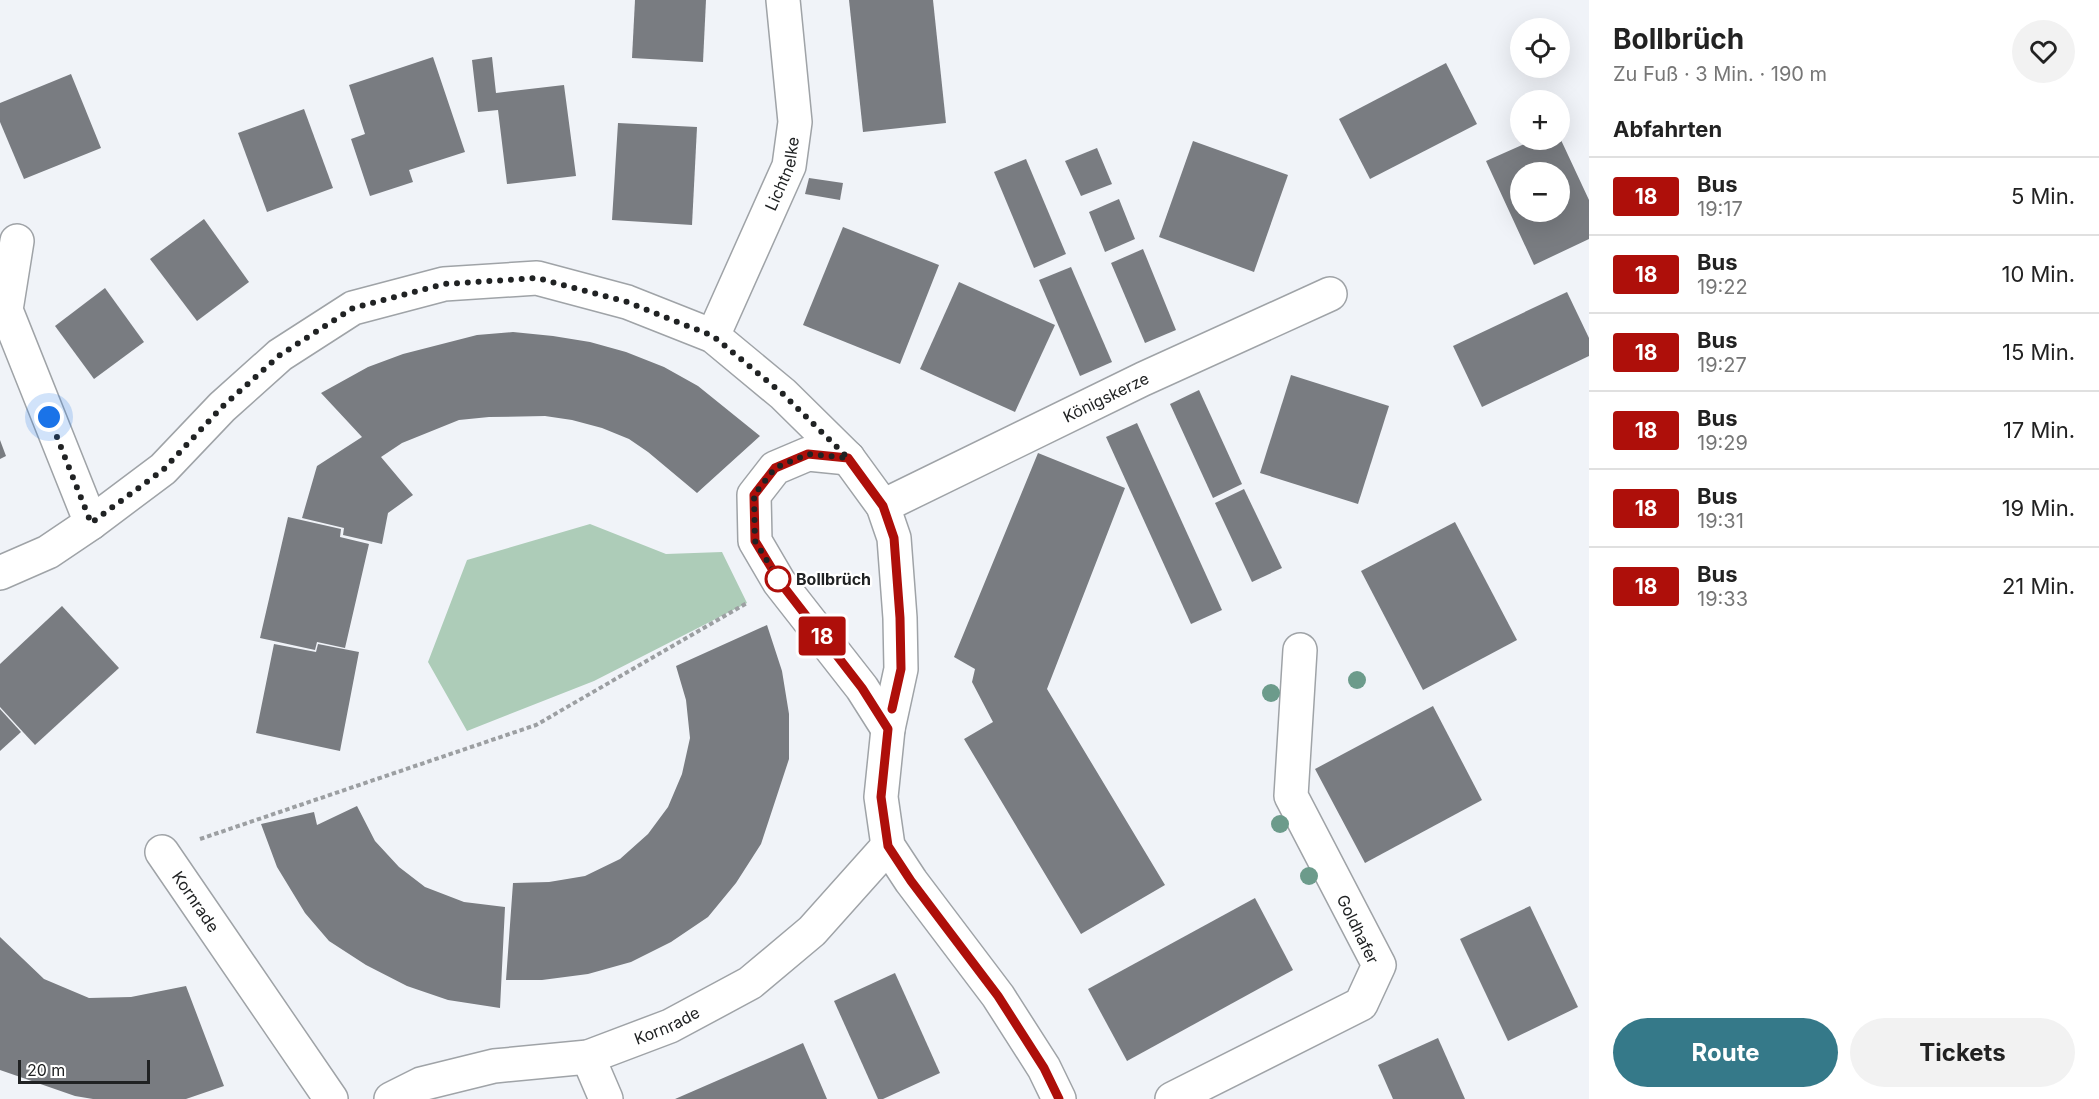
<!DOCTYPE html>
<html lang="de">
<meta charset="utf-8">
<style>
body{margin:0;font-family:Inter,sans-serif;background:#f2f2f2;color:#222;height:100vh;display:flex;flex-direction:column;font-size:22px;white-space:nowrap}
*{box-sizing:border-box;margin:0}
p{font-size:20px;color:#767676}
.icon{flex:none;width:33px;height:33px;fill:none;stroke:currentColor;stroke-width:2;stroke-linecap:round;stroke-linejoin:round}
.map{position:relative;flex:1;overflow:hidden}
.side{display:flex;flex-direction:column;background:#fff;width:510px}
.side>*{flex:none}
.badge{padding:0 12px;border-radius:4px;font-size:21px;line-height:39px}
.tools{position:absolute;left:1510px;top:18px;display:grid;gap:12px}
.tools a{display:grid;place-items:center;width:60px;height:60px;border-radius:50%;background:#fff;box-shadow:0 6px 24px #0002;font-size:30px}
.scale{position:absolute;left:18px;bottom:15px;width:132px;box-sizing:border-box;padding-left:6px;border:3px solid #202223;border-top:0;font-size:16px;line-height:21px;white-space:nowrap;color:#202223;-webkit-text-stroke:4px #fff;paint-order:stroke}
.you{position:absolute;width:30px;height:30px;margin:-15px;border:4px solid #fff;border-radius:50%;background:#1a73e8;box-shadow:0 0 0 9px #1a73e833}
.map>.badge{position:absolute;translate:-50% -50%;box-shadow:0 0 0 3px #fff}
h2{padding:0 24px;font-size:22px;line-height:54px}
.round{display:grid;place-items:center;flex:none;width:63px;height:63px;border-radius:32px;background:#f2f2f2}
.summary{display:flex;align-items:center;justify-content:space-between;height:102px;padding:0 24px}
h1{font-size:28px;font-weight:700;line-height:45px}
.action{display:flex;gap:12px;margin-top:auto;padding:12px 24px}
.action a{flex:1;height:69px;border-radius:36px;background:#357989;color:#fff;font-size:24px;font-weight:700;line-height:69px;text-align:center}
.action a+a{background:#f2f2f2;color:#222}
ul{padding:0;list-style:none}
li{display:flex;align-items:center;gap:18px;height:78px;padding:0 24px;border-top:2px solid #e0e0e0}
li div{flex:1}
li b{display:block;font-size:22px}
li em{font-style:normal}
li .badge{min-width:66px;font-weight:700;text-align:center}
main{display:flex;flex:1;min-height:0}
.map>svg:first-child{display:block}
.green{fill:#adccb8}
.building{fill:#797c81;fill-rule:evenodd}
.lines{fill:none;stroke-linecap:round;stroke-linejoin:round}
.minor-casing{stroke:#9fa3a7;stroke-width:36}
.path{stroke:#9c9fa2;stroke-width:4;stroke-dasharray:4.5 3;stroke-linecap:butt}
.minor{stroke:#fff;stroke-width:33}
.tree{fill:#6c9b8b}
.line-casing{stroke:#fff;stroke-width:14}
.line{stroke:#ae0f0a;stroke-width:9}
.walk{stroke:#202223;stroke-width:6;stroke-dasharray:0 10.8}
.stop-dot{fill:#fff;stroke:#ae0f0a;stroke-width:3}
.labels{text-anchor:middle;stroke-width:4.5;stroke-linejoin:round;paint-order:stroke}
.street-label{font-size:16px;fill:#202223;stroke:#fff}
.stop-label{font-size:16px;font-weight:bold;fill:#202223;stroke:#fff;text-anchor:start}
</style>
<main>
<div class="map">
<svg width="1589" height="1099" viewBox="0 0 1589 1099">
<rect width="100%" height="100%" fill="#f0f3f8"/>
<!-- green -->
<path class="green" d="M590,524L666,554L722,552L747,603L594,681L467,731L428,662L467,560Z"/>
<!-- building -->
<g class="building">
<path d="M635,0H706L703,62L632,58Z"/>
<path d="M849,0H933L946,123L863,132Z"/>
<path d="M433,57L465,152L409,170L413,182L370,196L351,139L365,134L349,85Z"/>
<path d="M492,57L496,93L564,85L576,176L507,184L498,110L478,112L472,60Z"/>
<path d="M1446,63L1477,124L1370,179L1339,119Z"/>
<path d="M71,74L101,148L24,179L0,122V103Z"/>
<path d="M304,109L333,188L267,212L238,133Z"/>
<path d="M618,123L697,127L692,225L612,220Z"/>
<path d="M1533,140H1561L1589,200V239L1534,265L1486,161ZM1521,172H1560V212H1521Z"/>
<path d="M1193,141L1288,175L1254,272L1159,237Z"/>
<path d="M1097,148L1112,184L1081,196L1065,161Z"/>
<path d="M1026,159L1066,254L1034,268L994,172Z"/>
<path d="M809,178L843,183L840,200L805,194Z"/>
<path d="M1119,199L1135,239L1105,252L1089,212Z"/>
<path d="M204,219L249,282L197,321L150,259Z"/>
<path d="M843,227L939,265L900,364L803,325Z"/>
<path d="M1143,249L1176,330L1145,343L1111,263Z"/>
<path d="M1071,267L1112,362L1080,376L1039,280Z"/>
<path d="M959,282L1055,325L1015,412L920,369Z"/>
<path d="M105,288L144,342L94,379L55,326Z"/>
<path d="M1567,292L1589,338V356L1482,407L1453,346Z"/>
<path d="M513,332L553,336L590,342L626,352L664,367L698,386L760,436L697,493L648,452L629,439L602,428L572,420L545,416L489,417L459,420L402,443L381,457L413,495L388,513L382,544L343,535L344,528L302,518L317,466L362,437L321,393L368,367L403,354L477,335Z"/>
<path d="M1291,375L1389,406L1358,504L1260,473Z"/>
<path d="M1199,390L1242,484L1213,498L1170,404Z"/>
<path d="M1137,423L1222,610L1191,624L1106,437Z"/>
<path d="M0,440L6,456L0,459Z"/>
<path d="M1038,453L1125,488L1047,689L1165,885L1081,934L964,739L993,722L972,682L975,669L954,657Z"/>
<path d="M1244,489L1282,568L1252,582L1215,503Z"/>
<path d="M288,517L341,529L340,537L369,544L345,648L317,642L315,650L260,638Z"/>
<path d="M1455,522L1517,640L1423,690L1361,571Z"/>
<path d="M62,606L119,668L35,745L0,707V664Z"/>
<path d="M767,625L782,671L789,714V759L761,844L736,883L708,917L671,942L631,962L588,974L542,980H506L513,883L549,882L585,876L620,859L648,834L668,807L682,774L690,738L686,700L676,666Z"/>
<path d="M274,644L316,652L318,644L359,652L340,751L256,733Z"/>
<path d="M1433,706L1482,800L1365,863L1315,769Z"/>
<path d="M0,709L21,732L0,751Z"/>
<path d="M357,806L375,841L399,867L425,887L464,902L505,907L500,1008L448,1000L407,986L366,965L329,941L305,913L277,867L261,824L314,812L317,825Z"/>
<path d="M1255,898L1293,970L1127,1061L1088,989Z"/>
<path d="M1530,906L1578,1007L1508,1041L1460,939Z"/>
<path d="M0,937L44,979L89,998L131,997L186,986L224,1086L186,1099H93L75,1096L0,1070Z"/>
<path d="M895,973L940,1073L883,1099H878L834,1001Z"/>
<path d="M1438,1038L1465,1099H1393L1378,1065Z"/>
<path d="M803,1043L827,1099H675L767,1059Z"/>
</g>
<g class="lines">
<defs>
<g id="minor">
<path d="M17,241L6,310L91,523"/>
<path id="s1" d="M713,336L789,166L795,122L783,0"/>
<path d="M848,458L808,454L775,468L754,495L755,541L779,582L862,688L888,729"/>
<path id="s2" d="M883,506L1143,379L1330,294"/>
<path d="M0,573L48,552L91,523L163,469L222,407L280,355L353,308L444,284L537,278L627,302L713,336L783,394L848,458L883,506L894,538L900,618L901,669L888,729L881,797L888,846L911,881L998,996L1044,1068L1059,1099"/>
<path id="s3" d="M162,852L331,1099"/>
<path d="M588,1057L606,1099"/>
<path id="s4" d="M391,1099L421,1084L494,1066L588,1057L670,1026L750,983L812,931L888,846"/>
<path d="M1172,1099L1361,1004L1379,965L1291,796L1300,650"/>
</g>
</defs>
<!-- minor casing -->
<use href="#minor" class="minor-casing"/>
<!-- path -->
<path class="path" d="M200,839L536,725L747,603"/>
<!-- minor -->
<use href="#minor" class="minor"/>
</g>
<!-- trees -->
<g class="tree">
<circle cx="1357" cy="680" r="9"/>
<circle cx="1271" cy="693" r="9"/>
<circle cx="1280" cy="824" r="9"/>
<circle cx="1309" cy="876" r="9"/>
</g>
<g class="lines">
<defs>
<path id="line" d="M892,709L901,669L900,618L894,538L883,506L848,458L808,454L775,468L754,495L755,541L780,582L862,688L888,729L881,797L888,846L911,881L998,996L1044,1068L1059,1099"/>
</defs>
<!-- line casing -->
<use href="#line" class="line-casing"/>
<!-- line -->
<use href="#line" class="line"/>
<!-- walk -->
<path class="walk" d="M49,417L91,523L163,470L222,407L280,355L353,308L444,284L537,278L627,302L713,336L783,394L848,458L808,454L775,468L754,495L755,541L780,582L778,579"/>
</g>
<!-- markers -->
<circle class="stop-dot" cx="778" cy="579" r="12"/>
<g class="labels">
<!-- street labels -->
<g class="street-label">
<text dy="6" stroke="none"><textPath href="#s1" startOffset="177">Lichtnelke</textPath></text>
<text dy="6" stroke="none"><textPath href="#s2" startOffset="248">Königskerze</textPath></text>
<text dy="6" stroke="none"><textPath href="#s3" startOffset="60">Kornrade</textPath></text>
<text transform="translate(1358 929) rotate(64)" y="6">Goldhafer</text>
<text dy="6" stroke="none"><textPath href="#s4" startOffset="288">Kornrade</textPath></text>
</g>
<!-- stop labels -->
<g class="stop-label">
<text x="796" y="585">Bollbrüch</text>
</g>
</g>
</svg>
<div class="tools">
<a><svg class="icon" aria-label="locate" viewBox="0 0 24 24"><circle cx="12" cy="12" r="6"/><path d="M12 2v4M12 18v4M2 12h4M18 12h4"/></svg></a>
<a>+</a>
<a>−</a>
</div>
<div class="scale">20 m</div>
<div class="you" style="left:49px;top:417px"></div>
<b class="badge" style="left:822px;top:636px;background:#ae0f0a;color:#fff">18</b>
</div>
<section class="side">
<div class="summary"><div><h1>Bollbrüch</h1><p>Zu Fuß · 3 Min. · 190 m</p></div><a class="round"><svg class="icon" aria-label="heart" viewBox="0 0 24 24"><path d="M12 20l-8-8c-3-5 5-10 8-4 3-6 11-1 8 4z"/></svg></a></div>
<h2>Abfahrten</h2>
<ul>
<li><span class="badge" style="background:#ae0f0a;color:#fff">18</span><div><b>Bus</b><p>19:17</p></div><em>5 Min.</em></li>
<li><span class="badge" style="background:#ae0f0a;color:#fff">18</span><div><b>Bus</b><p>19:22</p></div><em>10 Min.</em></li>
<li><span class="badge" style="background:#ae0f0a;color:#fff">18</span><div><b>Bus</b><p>19:27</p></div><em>15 Min.</em></li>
<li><span class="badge" style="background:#ae0f0a;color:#fff">18</span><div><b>Bus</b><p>19:29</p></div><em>17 Min.</em></li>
<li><span class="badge" style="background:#ae0f0a;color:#fff">18</span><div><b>Bus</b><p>19:31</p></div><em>19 Min.</em></li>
<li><span class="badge" style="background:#ae0f0a;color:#fff">18</span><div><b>Bus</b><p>19:33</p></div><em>21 Min.</em></li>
</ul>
<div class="action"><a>Route</a><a>Tickets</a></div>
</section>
</main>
